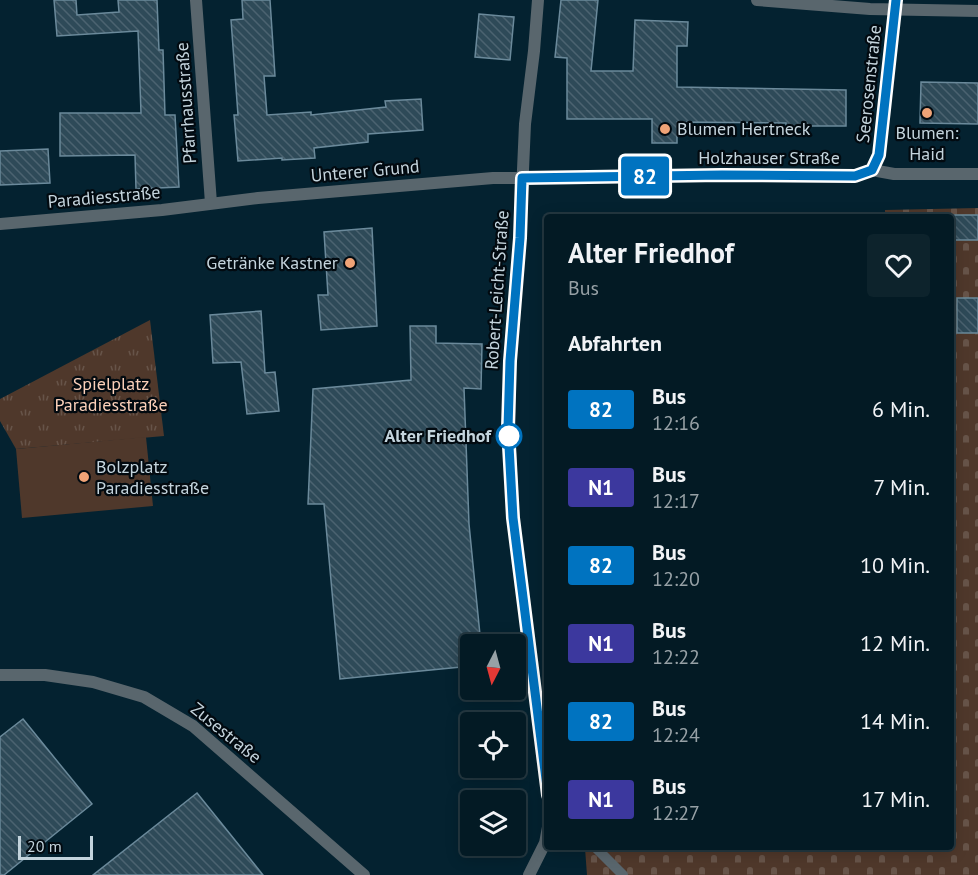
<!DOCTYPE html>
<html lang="de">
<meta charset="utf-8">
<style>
body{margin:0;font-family:"PT Sans",sans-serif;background:#0d232c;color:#f1f3f6;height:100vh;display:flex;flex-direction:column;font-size:22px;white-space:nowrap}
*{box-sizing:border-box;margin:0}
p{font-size:20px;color:#97a1a6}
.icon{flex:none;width:33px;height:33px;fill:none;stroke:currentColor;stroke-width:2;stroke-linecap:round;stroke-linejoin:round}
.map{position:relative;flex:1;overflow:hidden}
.details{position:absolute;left:544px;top:214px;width:410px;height:636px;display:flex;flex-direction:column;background:#031a24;border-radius:6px;box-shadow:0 3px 15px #0003,0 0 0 2px #243841}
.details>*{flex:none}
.badge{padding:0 12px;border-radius:4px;font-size:21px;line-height:39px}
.needle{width:39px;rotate:186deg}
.buttons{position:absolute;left:460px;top:634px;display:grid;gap:12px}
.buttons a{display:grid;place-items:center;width:66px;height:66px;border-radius:6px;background:#031a24;box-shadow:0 3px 15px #0003,0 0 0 2px #243841;font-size:30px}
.scale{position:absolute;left:18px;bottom:15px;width:75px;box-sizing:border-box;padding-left:6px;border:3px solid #c4d4dd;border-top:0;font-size:16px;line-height:21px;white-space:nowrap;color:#c4d4dd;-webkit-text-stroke:4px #020a10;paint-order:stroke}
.map>.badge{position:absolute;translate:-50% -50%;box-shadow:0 0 0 3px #fff}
h2{padding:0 24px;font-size:22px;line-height:54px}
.round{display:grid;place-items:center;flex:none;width:63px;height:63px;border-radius:6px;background:#0d232c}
.head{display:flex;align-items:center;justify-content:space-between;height:102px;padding:0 24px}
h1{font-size:28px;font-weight:700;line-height:45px}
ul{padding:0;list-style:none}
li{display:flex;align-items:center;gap:18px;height:78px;padding:0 24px}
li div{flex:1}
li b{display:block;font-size:22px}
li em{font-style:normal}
li .badge{min-width:66px;font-weight:700;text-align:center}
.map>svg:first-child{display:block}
.grass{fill:url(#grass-tufts)}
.cemetery{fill:url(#cemetery-stones)}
.pitch{fill:#4f382b}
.building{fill:url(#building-back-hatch);stroke:#6b8a9b;stroke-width:1.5}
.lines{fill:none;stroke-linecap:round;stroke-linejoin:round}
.service{stroke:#59666d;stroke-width:10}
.minor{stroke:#59666d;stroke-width:12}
.tertiary{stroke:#59666d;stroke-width:12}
.line-casing{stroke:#fff;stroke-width:14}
.line{stroke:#0073c0;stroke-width:9}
.poi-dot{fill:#efa377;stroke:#020a10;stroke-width:2}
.stop-dot{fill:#fff;stroke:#0073c0;stroke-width:3}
.labels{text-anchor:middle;stroke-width:4.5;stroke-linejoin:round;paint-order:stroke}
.street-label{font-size:18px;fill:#c4d4dd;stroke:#020a10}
.poi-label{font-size:18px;fill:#c4d4dd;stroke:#020a10;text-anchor:start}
.park-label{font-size:18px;fill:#fbd0b9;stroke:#020a10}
.stop-label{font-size:18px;font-weight:bold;fill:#c4d4dd;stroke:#020a10;text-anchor:end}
</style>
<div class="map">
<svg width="978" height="875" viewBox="0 0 978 875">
<defs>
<pattern id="grass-tufts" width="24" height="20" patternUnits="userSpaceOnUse" patternTransform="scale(1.5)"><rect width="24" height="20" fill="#4f382b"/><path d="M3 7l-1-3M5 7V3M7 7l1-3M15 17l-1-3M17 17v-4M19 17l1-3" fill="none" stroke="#675449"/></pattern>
<pattern id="cemetery-stones" width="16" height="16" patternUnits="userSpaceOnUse" patternTransform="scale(1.5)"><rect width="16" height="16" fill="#4f382b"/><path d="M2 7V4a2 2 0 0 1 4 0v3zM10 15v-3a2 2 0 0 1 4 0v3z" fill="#675449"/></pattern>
<pattern id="building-back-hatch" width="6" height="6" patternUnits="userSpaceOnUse" patternTransform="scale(1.5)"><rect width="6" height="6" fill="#2e4a58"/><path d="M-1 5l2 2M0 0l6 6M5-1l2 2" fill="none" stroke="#4b6370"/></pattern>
</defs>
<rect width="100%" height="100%" fill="#042230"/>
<!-- grass -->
<path class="grass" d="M150,320L164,436L16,449L0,421V399Z"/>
<!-- cemetery -->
<path class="cemetery" d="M978,208V875H587L585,848H951V218L885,217V210Z"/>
<!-- pitch -->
<path class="pitch" d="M146,437L153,506L22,518L16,449Z"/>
<!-- building -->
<g class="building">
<path d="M54,0H76L77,15L119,12L118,0H157L159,50H163L165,115H175L179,187L136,189L135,155L60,156V113H141L138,31L57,36Z"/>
<path d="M242,0H270L275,76H264L267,115L311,112V115L386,107L385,101L421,99L423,130L368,134V142L314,148L315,158L282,160V158L238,161L234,115H238L231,20L243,19Z"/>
<path d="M561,0H598L591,71H633L635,20L688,22L687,46H677V87L846,90V126H786V123L677,122V143H652V119H567V58L555,57Z"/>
<path d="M479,14L514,17L510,60L475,57Z"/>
<path d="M921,82L978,83V124L920,123Z"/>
<path d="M48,149L50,183L0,185V151Z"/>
<rect x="951" y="215" width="27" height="25"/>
<path d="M372,228L377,326L321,330L318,295H328L324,232Z"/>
<rect x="957" y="298" width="21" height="35"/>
<path d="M261,311L265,373L275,372L279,411L247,414L241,362L213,363L210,315Z"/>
<path d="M410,326H436V343L482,344L481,389L464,388L469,524L481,645H471V666L340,679L324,504H308L313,389L411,380Z"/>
<path d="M23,719L92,804L4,875H0V737Z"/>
<path d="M197,793L263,875H93Z"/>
</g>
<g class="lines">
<!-- service -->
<path class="service" d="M596,848L623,875"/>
<!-- minor -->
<g class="minor">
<path d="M196,0L211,203"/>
<path d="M757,0L870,9L978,11"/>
<path d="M872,170L894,174H978"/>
<path d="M0,224L162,210L258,198L493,178H522"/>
</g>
<!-- tertiary -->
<g class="tertiary">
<path d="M538,0L534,51L525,124L520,238L510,361L509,428L513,518L548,796"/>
<path d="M522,178L721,175L855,176L872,170L879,155L896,0"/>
<path d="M0,675H45L93,682L144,697L193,726L364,875"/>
<path d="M529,875L545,843L548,827"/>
</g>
</g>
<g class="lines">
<defs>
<path id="line" d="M548,795L513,518L508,428L510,361L520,238L522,178L722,175L855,176L872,170L879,155L896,0"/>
</defs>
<!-- line casing -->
<use href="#line" class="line-casing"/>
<!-- line -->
<use href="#line" class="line"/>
</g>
<!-- markers -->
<g class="poi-dot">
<circle cx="927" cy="113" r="6"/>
<circle cx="665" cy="129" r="6"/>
<circle cx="350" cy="263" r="6"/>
<circle cx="84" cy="477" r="6"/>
</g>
<circle class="stop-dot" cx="509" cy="436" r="12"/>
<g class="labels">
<!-- street labels -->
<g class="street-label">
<text transform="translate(869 84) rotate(-84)" y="6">Seerosenstraße</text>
<text transform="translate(186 103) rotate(-94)" y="6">Pfarrhausstraße</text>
<text x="769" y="164">Holzhauser Straße</text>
<text transform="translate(365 171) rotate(-5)" y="6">Unterer Grund</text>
<text transform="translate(104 197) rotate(-5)" y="6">Paradiesstraße</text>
<text transform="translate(497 290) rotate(-86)" y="6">Robert-Leicht-Straße</text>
<text transform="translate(226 733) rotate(39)" y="6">Zusestraße</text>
</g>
<!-- poi labels -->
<g class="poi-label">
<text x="677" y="135">Blumen Hertneck</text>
<text x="927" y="139" text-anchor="middle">Blumen:<tspan x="927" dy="21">Haid</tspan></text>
<text x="338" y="269" text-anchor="end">Getränke Kastner</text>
<text x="96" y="473">Bolzplatz<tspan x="96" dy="21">Paradiesstraße</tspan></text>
</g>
<!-- park labels -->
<g class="park-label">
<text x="111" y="390">Spielplatz<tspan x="111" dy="21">Paradiesstraße</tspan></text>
</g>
<!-- stop labels -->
<g class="stop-label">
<text x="491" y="442">Alter Friedhof</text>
</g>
</g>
</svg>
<div class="buttons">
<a><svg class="needle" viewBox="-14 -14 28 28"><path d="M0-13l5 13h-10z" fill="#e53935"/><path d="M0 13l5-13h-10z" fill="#97a1a6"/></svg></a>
<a><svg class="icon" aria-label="locate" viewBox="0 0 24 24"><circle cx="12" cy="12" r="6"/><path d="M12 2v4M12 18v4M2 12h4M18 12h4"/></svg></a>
<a><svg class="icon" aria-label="layers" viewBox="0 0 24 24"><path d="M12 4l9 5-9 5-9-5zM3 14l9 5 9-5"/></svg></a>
</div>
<div class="scale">20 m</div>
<b class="badge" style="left:645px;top:176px;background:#0073c0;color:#fff">82</b>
<section class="details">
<div class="head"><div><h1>Alter Friedhof</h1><p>Bus</p></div><a class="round"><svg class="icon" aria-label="heart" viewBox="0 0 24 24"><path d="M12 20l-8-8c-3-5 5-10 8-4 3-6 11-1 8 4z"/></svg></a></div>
<h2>Abfahrten</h2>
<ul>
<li><span class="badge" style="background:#0073c0;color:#fff">82</span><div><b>Bus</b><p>12:16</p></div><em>6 Min.</em></li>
<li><span class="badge" style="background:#3c389e;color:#fff">N1</span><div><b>Bus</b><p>12:17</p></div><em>7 Min.</em></li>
<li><span class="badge" style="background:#0073c0;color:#fff">82</span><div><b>Bus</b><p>12:20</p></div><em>10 Min.</em></li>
<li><span class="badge" style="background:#3c389e;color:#fff">N1</span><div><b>Bus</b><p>12:22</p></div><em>12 Min.</em></li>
<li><span class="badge" style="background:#0073c0;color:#fff">82</span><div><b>Bus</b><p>12:24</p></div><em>14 Min.</em></li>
<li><span class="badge" style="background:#3c389e;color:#fff">N1</span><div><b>Bus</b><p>12:27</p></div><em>17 Min.</em></li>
</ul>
</section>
</div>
